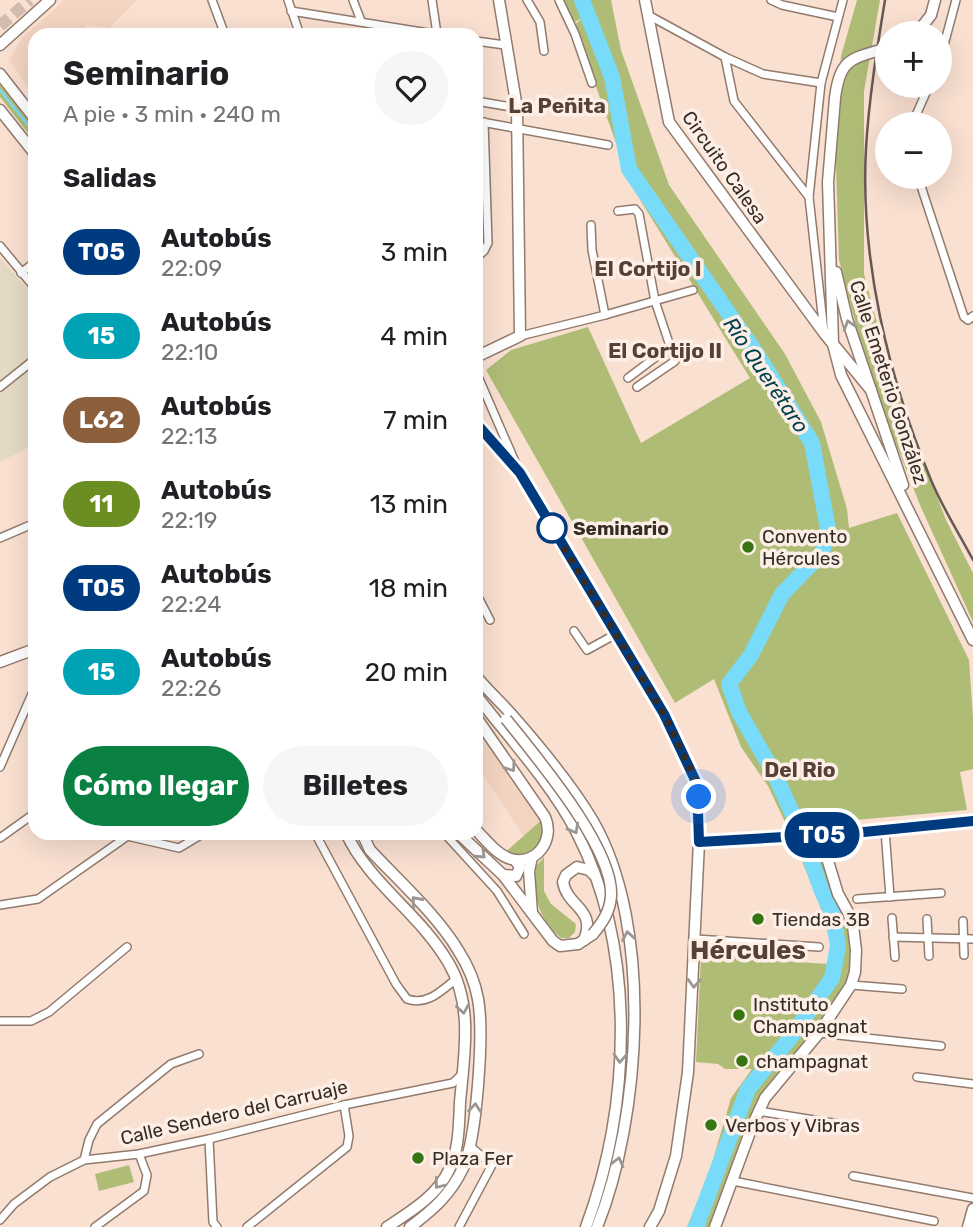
<!DOCTYPE html>
<html lang="es">
<meta charset="utf-8">
<style>
body{margin:0;font-family:Rubik,sans-serif;background:#f6f6f6;color:#202124;height:100vh;display:flex;flex-direction:column;font-size:26px;white-space:nowrap}
*{box-sizing:border-box;margin:0}
p{font-size:23px;color:#757577}
.icon{flex:none;width:38px;height:38px;fill:none;stroke:currentColor;stroke-width:2;stroke-linecap:round;stroke-linejoin:round}
.map{position:relative;flex:1;overflow:hidden}
.side{position:absolute;left:28px;top:28px;width:455px;height:812px;display:flex;flex-direction:column;background:#fff;border-radius:21px;box-shadow:0 7px 28px #0002}
.side>*{flex:none}
.badge{padding:0 14px;border-radius:23px;font-size:24px;line-height:46px}
.tools{position:absolute;left:875px;top:21px;display:grid;gap:14px}
.tools a{display:grid;place-items:center;width:77px;height:77px;border-radius:50%;background:#fff;box-shadow:0 7px 28px #0002;font-size:35px}
.you{position:absolute;width:35px;height:35px;margin:-18px;border:5px solid #fff;border-radius:50%;background:#1a73e8;box-shadow:0 0 0 10px #1a73e833}
.map>.badge{position:absolute;translate:-50% -50%;box-shadow:0 0 0 4px #fff}
h2{padding:0 35px;font-size:26px;line-height:63px}
.round{display:grid;place-items:center;flex:none;width:74px;height:74px;border-radius:37px;background:#f6f6f6}
.head{display:flex;align-items:center;justify-content:space-between;height:119px;padding:0 35px}
h1{font-size:33px;font-weight:700;line-height:52px}
.primary-button{display:flex;gap:14px;margin-top:auto;padding:14px 35px}
.primary-button a{flex:1;height:80px;border-radius:42px;background:#0b8043;color:#fff;font-size:28px;font-weight:700;line-height:80px;text-align:center}
.primary-button a+a{background:#f6f6f6;color:#202124}
ul{padding:0;list-style:none}
li{display:flex;align-items:center;gap:21px;height:84px;padding:0 35px}
li div{flex:1}
li b{display:block;font-size:26px}
li em{font-style:normal}
li .badge{min-width:77px;font-weight:700;text-align:center}
.map>svg:first-child{display:block}
.built{fill:#f3d4c1}
.education{fill:#e4dac5}
.green{fill:#afbc76}
.lines{fill:none;stroke-linecap:round;stroke-linejoin:round}
.stream{stroke:#77dbf9;stroke-width:2.5}
.river{stroke:#77dbf9;stroke-width:16}
.highway-tunnel{stroke:#d2bcaf;stroke-width:12;stroke-dasharray:12 6;stroke-linecap:butt}
.street-casing{stroke:#917b6e;stroke-width:10}
.secondary-casing{stroke:#917b6e;stroke-width:13}
.street{stroke:#fff;stroke-width:7}
.secondary{stroke:#fff;stroke-width:10}
.rail{stroke:#675a52;stroke-width:2.5}
.secondary-bridge-casing{stroke:#917b6e;stroke-width:13;stroke-linecap:butt}
.secondary-bridge{stroke:#fff;stroke-width:10}
.oneway{stroke:#9a9692}
.line-casing{stroke:#fff;stroke-width:16}
.line{stroke:#003b80;stroke-width:10}
.walk{stroke:#352c26;stroke-width:7;stroke-dasharray:0 12.6}
.stop-dot{fill:#fff;stroke:#003b80;stroke-width:3.5}
.poi-dot{fill:#367612;stroke:#feefe6;stroke-width:2.5}
.labels{text-anchor:middle;stroke-width:7;stroke-linejoin:round;paint-order:stroke}
.street-label{font-size:19px;fill:#352c26;stroke:#feefe6}
.stop-label{font-size:19px;font-weight:bold;fill:#352c26;stroke:#feefe6;text-anchor:start}
.poi-label{font-size:19px;fill:#352c26;stroke:#feefe6;text-anchor:start}
.neighbourhood-label{font-size:21px;font-weight:bold;fill:#554135;stroke:#feefe6}
.water-label{font-size:21px;font-style:italic;fill:#003f4e;stroke:#feefe6}
.district-label{font-size:26px;font-weight:bold;fill:#554135;stroke:#feefe6}
</style>
<div class="map">
<svg width="973" height="1227" viewBox="0 0 973 1227">
<rect width="100%" height="100%" fill="#f9e0d1"/>
<!-- built -->
<g class="built">
<path d="M65,0H137L109,28L87,25L77,35H35V99L9,59L23,37Z"/>
<path d="M476,717L545,817L524,837L476,764Z"/>
</g>
<!-- education -->
<path class="education" d="M0,258L35,298V444L0,462Z"/>
<!-- green -->
<g class="green">
<path d="M562,0H611L621,50L669,185L785,354L821,422L847,509L849,528L897,513L969,660L973,718V769L960,772L967,810L811,824C824,859 849,914 852,951C856,994 790,1054 766,1088C740,1127 728,1183 711,1227H687L710,1170L731,1098L752,1069H725L718,1064L696,1062L701,956L828,964L831,943L819,903L794,841L768,786L741,747L714,679L675,703L486,370L511,350L588,327L641,443L750,378L631,185L574,25L583,18L573,23Z"/>
<path d="M857,0H880L864,91V274L892,380L946,520L973,573V622L920,505L869,376L839,260L835,132L841,56Z"/>
<path d="M0,79L35,121V142L0,97Z"/>
<path d="M545,817L549,833L532,857L502,855Z"/>
<path d="M544,857V891L551,904L576,924L575,932L569,938H561C537,916 533,897 536,866Z"/>
<path d="M129,1165L134,1182L99,1191L95,1174Z"/>
</g>
<g class="lines">
<!-- stream -->
<path class="stream" d="M0,90L35,134"/>
<!-- river -->
<path class="river" d="M582,0L612,77L629,169L758,356L812,443L828,529L822,553L782,594L751,655L729,684L739,712L775,775L803,837L821,889L833,915L838,946L832,978L791,1037L748,1089L696,1227"/>
<!-- highway-tunnel -->
<path class="highway-tunnel" d="M0,26L30,0"/>
<defs>
<g id="street">
<path d="M212,0L225,35"/>
<path d="M288,0L300,35"/>
<path d="M353,0L361,21"/>
<path d="M432,0L437,34"/>
<path d="M527,0L540,22L544,51"/>
<path d="M559,0L575,34L592,83"/>
<path d="M771,0L782,5L838,17"/>
<path d="M291,11L441,35"/>
<path d="M648,15L725,57L763,74L821,83"/>
<path d="M476,41L505,45"/>
<path d="M725,57L734,101L809,197"/>
<path d="M940,60L956,0"/>
<path d="M476,101L517,108"/>
<path d="M476,121L608,145"/>
<path d="M912,124L929,86"/>
<path d="M918,177L964,317L968,320L973,316"/>
<path d="M618,211L635,209L639,214L655,301L675,361L637,387"/>
<path d="M591,225L592,250L605,315"/>
<path d="M0,246L35,288"/>
<path d="M476,258L484,251L488,243L484,122"/>
<path d="M21,273L35,262"/>
<path d="M824,332L809,197L821,83L843,0"/>
<path d="M520,336L605,315L693,290"/>
<path d="M476,372L516,464"/>
<path d="M628,378L669,347"/>
<path d="M0,387L35,359"/>
<path d="M0,538L35,523"/>
<path d="M476,593L490,620"/>
<path d="M574,631L587,650L616,634"/>
<path d="M0,767L35,687"/>
<path d="M885,830L890,897"/>
<path d="M315,833L396,984L407,999C427,1006 441,991 456,979"/>
<path d="M444,833L497,891L524,934"/>
<path d="M127,836L179,848L204,833"/>
<path d="M0,838L35,813"/>
<path d="M857,899L941,893"/>
<path d="M0,905L38,899L132,833"/>
<path d="M892,918L895,957"/>
<path d="M927,919L929,956"/>
<path d="M963,921L964,955"/>
<path d="M893,937L973,939"/>
<path d="M696,939L819,947"/>
<path d="M851,985L902,989"/>
<path d="M0,1021H31L49,1012L127,947"/>
<path d="M819,1033L941,1046"/>
<path d="M917,1077L973,1084"/>
<path d="M758,1111L845,1125"/>
<path d="M209,1139L213,1222L217,1227"/>
<path d="M84,1160L89,1140L97,1124L171,1064L199,1054"/>
<path d="M853,1176L973,1198"/>
<path d="M733,1181L934,1221"/>
<path d="M0,1220L14,1204L50,1177L84,1160L139,1154L209,1139L344,1105L453,1083L463,1073"/>
<path d="M95,1227L144,1191L147,1175L139,1154"/>
<path d="M247,1227L347,1147L349,1136L344,1105"/>
<path d="M459,1227L492,1165L471,1147"/>
</g>
<g id="secondary">
<path d="M645,0L669,122L824,333L871,390"/>
<path d="M917,33L931,15L935,0"/>
<path d="M0,45L50,0"/>
<path d="M0,74L35,119"/>
<path d="M835,98L828,182L833,344L841,375L973,640"/>
<path d="M0,110L35,154"/>
<path d="M836,272L847,319L903,485"/>
<path d="M476,357L520,336L517,108L499,0"/>
<path d="M476,423L520,473L664,714L697,784L699,842L688,1072L676,1156L659,1211L650,1227"/>
<path d="M0,662L35,649"/>
<path d="M476,676C487,690 501,702 512,715C541,748 571,784 593,821C654,927 641,1117 597,1227"/>
<path d="M476,695C509,738 552,784 577,833C637,951 631,1105 586,1227"/>
<path d="M476,717L545,817C555,839 537,866 511,859C497,855 486,840 476,830"/>
<path d="M346,833C369,883 420,914 448,962C474,1005 464,1056 460,1102C459,1125 459,1150 449,1170C437,1196 410,1212 387,1227"/>
<path d="M362,833L370,850C399,881 436,914 458,950C467,964 475,982 478,999C484,1032 477,1139 463,1168C451,1194 433,1210 410,1227"/>
<path d="M458,833L503,875L553,941L560,946L578,944L593,934"/>
<path d="M699,842L885,830L973,821"/>
<path d="M503,875L516,876L520,867L515,860"/>
<path d="M532,913L529,871L532,857"/>
<path d="M584,940C597,909 567,907 563,882L566,875L577,867L589,870L594,875"/>
<path d="M715,1227L753,1124L765,1098L819,1033L851,985L855,972L856,950L853,926L848,912L838,894L820,835"/>
<path d="M968,1227L973,1209"/>
</g>
</defs>
<!-- street casing -->
<use href="#street" class="street-casing"/>
<!-- secondary casing -->
<use href="#secondary" class="secondary-casing"/>
<!-- street -->
<use href="#street" class="street"/>
<!-- secondary -->
<use href="#secondary" class="secondary"/>
<!-- rail -->
<path class="rail" d="M885,0C877,49 869,98 866,148C860,260 888,376 931,480C942,507 959,533 973,560"/>
<defs>
<g id="secondary-bridge">
<path d="M835,98C840,57 852,59 887,48"/>
<path d="M506,719C536,757 614,848 611,896C610,912 602,923 593,934"/>
</g>
</defs>
<!-- secondary-bridge casing -->
<use href="#secondary-bridge" class="secondary-bridge-casing"/>
<!-- secondary-bridge -->
<use href="#secondary-bridge" class="secondary-bridge"/>
</g>
<!-- one-way arrows -->
<defs><path id="oneway-chevron" d="M-2-3.5L2.5 0L-2 3.5" fill="none" stroke-width="1.6" stroke-linecap="round" stroke-linejoin="round" transform="scale(1.75)"/></defs>
<g class="oneway">
<use href="#oneway-chevron" transform="translate(849 325) rotate(-107)"/>
<use href="#oneway-chevron" transform="translate(511 767) rotate(55)"/>
<use href="#oneway-chevron" transform="translate(574 829) rotate(61)"/>
<use href="#oneway-chevron" transform="translate(481 854) rotate(43)"/>
<use href="#oneway-chevron" transform="translate(416 901) rotate(-132)"/>
<use href="#oneway-chevron" transform="translate(628 936) rotate(-100)"/>
<use href="#oneway-chevron" transform="translate(694 983) rotate(92)"/>
<use href="#oneway-chevron" transform="translate(463 1009) rotate(81)"/>
<use href="#oneway-chevron" transform="translate(620 1058) rotate(93)"/>
<use href="#oneway-chevron" transform="translate(475 1108) rotate(-85)"/>
<use href="#oneway-chevron" transform="translate(618 1162) rotate(-76)"/>
<use href="#oneway-chevron" transform="translate(439 1184) rotate(128)"/>
</g>
<g class="lines">
<defs>
<path id="line" d="M476,423L520,473L664,714L697,784L699,842L854,833L973,821"/>
</defs>
<!-- line casing -->
<use href="#line" class="line-casing"/>
<!-- line -->
<use href="#line" class="line"/>
<!-- walk -->
<path class="walk" d="M552,528L664,714L697,784L699,797"/>
</g>
<!-- markers -->
<circle class="stop-dot" cx="552" cy="528" r="14"/>
<g class="poi-dot">
<circle cx="748" cy="547" r="7"/>
<circle cx="758" cy="919" r="7"/>
<circle cx="739" cy="1015" r="7"/>
<circle cx="742" cy="1061" r="7"/>
<circle cx="711" cy="1125" r="7"/>
<circle cx="418" cy="1158" r="7"/>
</g>
<g class="labels">
<!-- street labels -->
<g class="street-label">
<text transform="translate(725 167) rotate(55)" y="7">Circuito Calesa</text>
<text transform="translate(889 382) rotate(72)" y="7">Calle Emeterio González</text>
<text transform="translate(234 1112) rotate(-13)" y="7">Calle Sendero del Carruaje</text>
</g>
<!-- stop labels -->
<g class="stop-label">
<text x="573" y="535">Seminario</text>
</g>
<!-- poi labels -->
<g class="poi-label">
<text x="762" y="543">Convento<tspan x="762" dy="22">Hércules</tspan></text>
<text x="772" y="926">Tiendas 3B</text>
<text x="753" y="1011">Instituto<tspan x="753" dy="22">Champagnat</tspan></text>
<text x="756" y="1068">champagnat</text>
<text x="725" y="1132">Verbos y Vibras</text>
<text x="432" y="1165">Plaza Fer</text>
</g>
<!-- neighbourhood labels -->
<g class="neighbourhood-label">
<text x="557" y="113">La Peñita</text>
<text x="648" y="276">El Cortijo I</text>
<text x="665" y="358">El Cortijo II</text>
<text x="800" y="777">Del Rio</text>
</g>
<!-- water labels -->
<g class="water-label">
<text transform="translate(766 375) rotate(56)" y="7">Río Querétaro</text>
</g>
<!-- district labels -->
<g class="district-label">
<text x="748" y="959">Hércules</text>
</g>
</g>
</svg>
<div class="tools">
<a>+</a>
<a>−</a>
</div>
<div class="you" style="left:699px;top:797px"></div>
<b class="badge" style="left:822px;top:835px;background:#003b80;color:#fff">T05</b>
<section class="side">
<div class="head"><div><h1>Seminario</h1><p>A pie · 3 min · 240 m</p></div><a class="round"><svg class="icon" aria-label="heart" viewBox="0 0 24 24"><path d="M12 20l-8-8c-3-5 5-10 8-4 3-6 11-1 8 4z"/></svg></a></div>
<h2>Salidas</h2>
<ul>
<li><span class="badge" style="background:#003b80;color:#fff">T05</span><div><b>Autobús</b><p>22:09</p></div><em>3 min</em></li>
<li><span class="badge" style="background:#00a3b4;color:#fff">15</span><div><b>Autobús</b><p>22:10</p></div><em>4 min</em></li>
<li><span class="badge" style="background:#8b5e3c;color:#fff">L62</span><div><b>Autobús</b><p>22:13</p></div><em>7 min</em></li>
<li><span class="badge" style="background:#6b8e23;color:#fff">11</span><div><b>Autobús</b><p>22:19</p></div><em>13 min</em></li>
<li><span class="badge" style="background:#003b80;color:#fff">T05</span><div><b>Autobús</b><p>22:24</p></div><em>18 min</em></li>
<li><span class="badge" style="background:#00a3b4;color:#fff">15</span><div><b>Autobús</b><p>22:26</p></div><em>20 min</em></li>
</ul>
<div class="primary-button"><a>Cómo llegar</a><a>Billetes</a></div>
</section>
</div>
